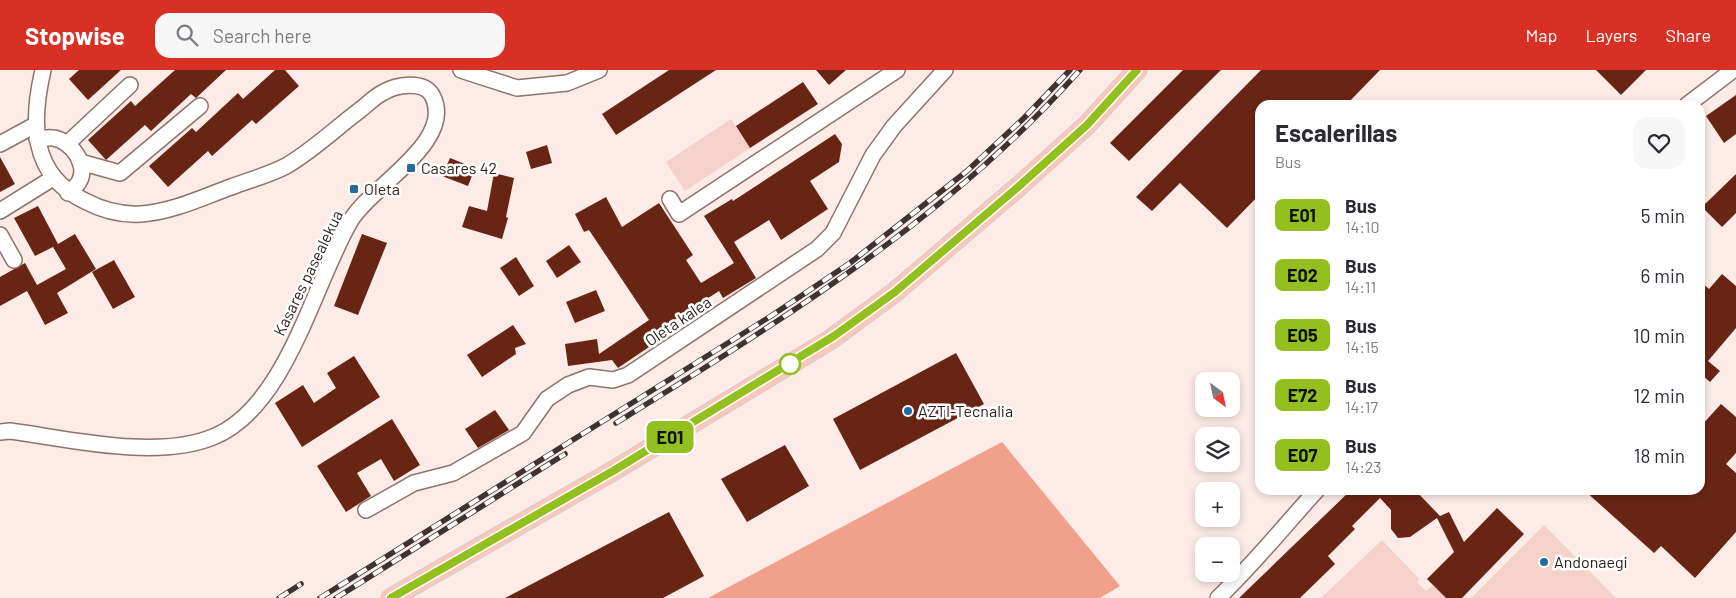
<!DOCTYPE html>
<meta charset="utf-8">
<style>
body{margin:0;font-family:Barlow,sans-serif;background:#f7f7f7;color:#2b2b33;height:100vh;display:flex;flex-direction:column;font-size:19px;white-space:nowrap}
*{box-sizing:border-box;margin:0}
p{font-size:16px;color:#7c7c81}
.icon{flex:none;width:28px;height:28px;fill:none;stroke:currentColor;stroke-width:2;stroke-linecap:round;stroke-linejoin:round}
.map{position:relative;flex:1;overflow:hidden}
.details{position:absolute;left:1255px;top:30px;width:450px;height:395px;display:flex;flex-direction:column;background:#fff;border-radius:15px;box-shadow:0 2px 8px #0003}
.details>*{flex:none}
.badge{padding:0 10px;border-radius:8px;font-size:18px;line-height:32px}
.needle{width:32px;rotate:147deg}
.fabs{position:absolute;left:1195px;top:302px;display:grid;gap:10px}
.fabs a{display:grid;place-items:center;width:45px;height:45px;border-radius:10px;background:#fff;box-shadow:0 2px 8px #0003;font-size:25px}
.map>.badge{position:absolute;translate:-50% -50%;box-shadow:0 0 0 2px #fff}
.round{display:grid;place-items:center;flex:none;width:52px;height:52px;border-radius:15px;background:#f7f7f7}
.headline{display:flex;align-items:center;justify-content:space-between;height:85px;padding:0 20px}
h1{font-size:24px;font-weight:700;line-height:38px}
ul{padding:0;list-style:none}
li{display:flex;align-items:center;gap:15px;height:60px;padding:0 20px}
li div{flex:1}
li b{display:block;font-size:19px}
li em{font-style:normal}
li .badge{min-width:55px;font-weight:700;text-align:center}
header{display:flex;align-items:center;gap:30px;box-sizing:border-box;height:70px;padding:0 25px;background:#d93025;color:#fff}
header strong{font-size:24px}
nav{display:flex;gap:28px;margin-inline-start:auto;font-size:18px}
.search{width:350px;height:45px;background:#f7f7f7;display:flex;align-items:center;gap:12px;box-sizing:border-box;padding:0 18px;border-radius:15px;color:#7c7c81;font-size:19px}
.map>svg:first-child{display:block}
.green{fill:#f4d2c9}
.water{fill:#f1a08b}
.building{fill:#692514}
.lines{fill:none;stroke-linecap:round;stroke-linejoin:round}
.minor-casing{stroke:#8d736c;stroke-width:18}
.major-casing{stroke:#d0cecd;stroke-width:21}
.minor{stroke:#fff;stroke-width:15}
.major{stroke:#f9c8bb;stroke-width:19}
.rail-casing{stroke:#3e3330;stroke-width:5.5}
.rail{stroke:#fff;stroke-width:4;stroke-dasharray:11;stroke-linecap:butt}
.line-casing{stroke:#fff;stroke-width:11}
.line{stroke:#93c01f;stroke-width:8}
.poi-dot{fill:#246a9e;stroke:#fff;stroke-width:2}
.stop-dot{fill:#fff;stroke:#93c01f;stroke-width:2.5}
.labels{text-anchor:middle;stroke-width:5;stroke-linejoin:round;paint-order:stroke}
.poi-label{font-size:16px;fill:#291e1b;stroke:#fff;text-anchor:start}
.street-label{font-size:16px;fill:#291e1b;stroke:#fff}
</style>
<header>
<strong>Stopwise</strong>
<div class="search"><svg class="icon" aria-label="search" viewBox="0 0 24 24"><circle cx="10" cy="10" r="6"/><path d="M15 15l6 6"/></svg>Search here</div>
<nav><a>Map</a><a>Layers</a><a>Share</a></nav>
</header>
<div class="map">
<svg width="1736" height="528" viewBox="0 0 1736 528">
<rect width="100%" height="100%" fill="#fdebe7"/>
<!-- green -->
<g class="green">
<path d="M731,49L750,78L685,121L666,92Z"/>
<path d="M1544,455L1616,528H1471Z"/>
<path d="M1382,470L1419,509L1417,512L1426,521L1433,515L1446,528H1321Z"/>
</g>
<!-- water -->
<path class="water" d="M1002,372L1120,516L1100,528H708Z"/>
<!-- building -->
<g class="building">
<path d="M79,0H121L88,30L69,9Z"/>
<path d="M175,0H226L196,28L191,24L151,61L145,55L106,90L88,70L131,31L135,36Z"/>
<path d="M275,0H285L299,16L256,54L252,50L212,86L208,81L168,117L149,96L192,58L196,62L238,23L243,29Z"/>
<path d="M669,0H716L616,65L602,44Z"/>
<path d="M816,0H846L829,15Z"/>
<path d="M1183,0H1221L1129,91L1110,73Z"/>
<path d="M1261,0H1380L1346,35H1260V124L1227,158L1180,113L1152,141L1136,127Z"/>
<path d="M1596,0H1646L1621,25Z"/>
<path d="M803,12L818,34L750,78L736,56Z"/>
<path d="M1736,25V64L1724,73L1706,46Z"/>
<path d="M835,64L842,74L839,92L810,111L828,139L781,170L769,150L734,172L756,208L723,228L719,221L644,270L649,277L618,298L612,290L568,296L565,274L597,269L599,284L649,250L589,160L584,162L575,144L606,127L622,157L659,133L693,185L686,190L701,213L734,193L704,146L732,129L733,131Z"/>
<path d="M547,75L552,93L531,99L526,82Z"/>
<path d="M0,87L15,114L0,122Z"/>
<path d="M450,88L475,98L468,116L442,106Z"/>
<path d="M494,103L514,108L506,147L508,148L502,169L462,157L469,136L487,141Z"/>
<path d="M1736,104V143L1722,157L1702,137Z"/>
<path d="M38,136L58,174L75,164L96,199L57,223L68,243L45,255L27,221L0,236V207L25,193L37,215L66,199L53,177L35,186L14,148Z"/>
<path d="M362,164L387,173L358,245L334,236Z"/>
<path d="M569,175L581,192L557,208L546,191Z"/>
<path d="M516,187L534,216L519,226L500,198Z"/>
<path d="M114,190L135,227L113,239L92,202Z"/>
<path d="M1722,204L1736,216V258L1708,291L1720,301L1710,312L1700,303V211L1709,219Z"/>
<path d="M596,220L605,241L575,253L566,232Z"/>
<path d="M513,255L526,274L515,278L516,284L482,307L467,285Z"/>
<path d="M956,283L984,334L860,400L833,349Z"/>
<path d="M354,286L380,327L302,377L275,333L303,315L314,333L336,318L327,303Z"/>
<path d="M1721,334L1736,347V383L1726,394L1736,403V462L1695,508L1661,476L1654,483L1584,420H1700V357Z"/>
<path d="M495,340L509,360L478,378L465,359Z"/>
<path d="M392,349L420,395L394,411L381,389L357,403L371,426L346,442L317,396Z"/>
<path d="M785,375L809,416L747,452L721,409Z"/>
<path d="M1351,420H1415L1440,446L1449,442L1464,472L1497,438L1524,464L1462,528H1446L1427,509L1454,482L1437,448L1410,467L1398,468L1391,459V440L1380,428L1352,456L1355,459L1328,486L1335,494L1300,528H1239Z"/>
<path d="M669,442L704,506L663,528H505Z"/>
</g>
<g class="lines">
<defs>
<g id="minor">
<path d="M461,0L517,18L567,13L599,0"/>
<path d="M1687,35L1733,0"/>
<path d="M37,69C42,69 48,67 53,68C71,70 89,95 79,112C77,116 71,120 68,123"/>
<path d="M68,73L130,15"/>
<path d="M0,74L35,55"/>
<path d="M80,92L120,103L200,36"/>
<path d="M670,129L679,144L897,0"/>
<path d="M0,141L53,108"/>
<path d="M0,165L14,190"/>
<path d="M0,362L10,361C70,369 157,390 213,367C287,337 313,214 351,150C371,116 457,71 432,25C423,10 396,15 384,22C375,26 368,34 360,40C336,58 312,81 286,96C269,105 249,110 231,117C203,127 172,142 141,144C122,145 102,140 85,131C30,105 31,52 43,0"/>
<path d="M366,440L414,413L453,403L523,363L547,329L568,315L589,307L613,310L628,305L817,179L833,163L873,85L894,56L945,0"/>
<path d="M1218,528C1254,494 1284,456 1317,420"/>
</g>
<path id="major" d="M391,528L613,401L830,270L895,222L1018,117L1087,55L1137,0"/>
</defs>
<!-- minor casing -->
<use href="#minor" class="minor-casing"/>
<!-- major casing -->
<use href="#major" class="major-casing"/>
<!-- minor -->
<use href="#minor" class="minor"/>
<!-- major -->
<use href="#major" class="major"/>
<defs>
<g id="rail">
<path d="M616,353C782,250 949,148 1080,0"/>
<path d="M279,528L301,514"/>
<path d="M320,528L771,246L850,193L967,101L1024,48L1070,0"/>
<path d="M336,528L565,384"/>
</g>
</defs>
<!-- rail casing -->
<use href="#rail" class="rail-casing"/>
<!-- rail -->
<use href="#rail" class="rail"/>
</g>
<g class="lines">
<defs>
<path id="line" d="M391,528L613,401L834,266L895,222L1018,117L1087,55L1137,0"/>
</defs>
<!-- line casing -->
<use href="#line" class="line-casing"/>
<!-- line -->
<use href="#line" class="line"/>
</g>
<!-- markers -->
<g class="poi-dot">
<rect x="406" y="93" width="10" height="10" rx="2.5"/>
<rect x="349" y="114" width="10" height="10" rx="2.5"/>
<circle cx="908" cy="341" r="5"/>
<circle cx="1544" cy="492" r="5"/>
</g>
<circle class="stop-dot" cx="790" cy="294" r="10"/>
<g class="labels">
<!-- poi labels -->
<g class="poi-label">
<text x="421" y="104">Casares 42</text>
<text x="364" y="125">Oleta</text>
<text x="918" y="347">AZTI-Tecnalia</text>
<text x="1554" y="498">Andonaegi</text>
</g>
<!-- street labels -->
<g class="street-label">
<text transform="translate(308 203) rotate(-64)" y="6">Kasares pasealekua</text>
<text transform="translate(678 251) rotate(-34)" y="6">Oleta kalea</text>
</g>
</g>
</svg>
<div class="fabs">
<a><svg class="needle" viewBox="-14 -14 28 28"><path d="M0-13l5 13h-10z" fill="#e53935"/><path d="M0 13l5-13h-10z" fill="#7c7c81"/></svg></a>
<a><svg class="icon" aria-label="layers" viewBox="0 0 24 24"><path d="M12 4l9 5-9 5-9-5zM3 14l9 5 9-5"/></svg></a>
<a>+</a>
<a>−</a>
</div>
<b class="badge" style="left:670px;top:367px;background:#93c01f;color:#111">E01</b>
<section class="details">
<div class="headline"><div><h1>Escalerillas</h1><p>Bus</p></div><a class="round"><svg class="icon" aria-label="heart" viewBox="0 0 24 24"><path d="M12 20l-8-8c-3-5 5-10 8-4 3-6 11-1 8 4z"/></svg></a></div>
<ul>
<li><span class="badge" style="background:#93c01f;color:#111">E01</span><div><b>Bus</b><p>14:10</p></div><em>5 min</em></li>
<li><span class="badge" style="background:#93c01f;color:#111">E02</span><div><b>Bus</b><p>14:11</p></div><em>6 min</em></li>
<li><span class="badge" style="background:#93c01f;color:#111">E05</span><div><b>Bus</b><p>14:15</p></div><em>10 min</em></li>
<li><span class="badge" style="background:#93c01f;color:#111">E72</span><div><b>Bus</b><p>14:17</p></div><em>12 min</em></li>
<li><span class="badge" style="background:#93c01f;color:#111">E07</span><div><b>Bus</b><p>14:23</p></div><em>18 min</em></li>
</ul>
</section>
</div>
